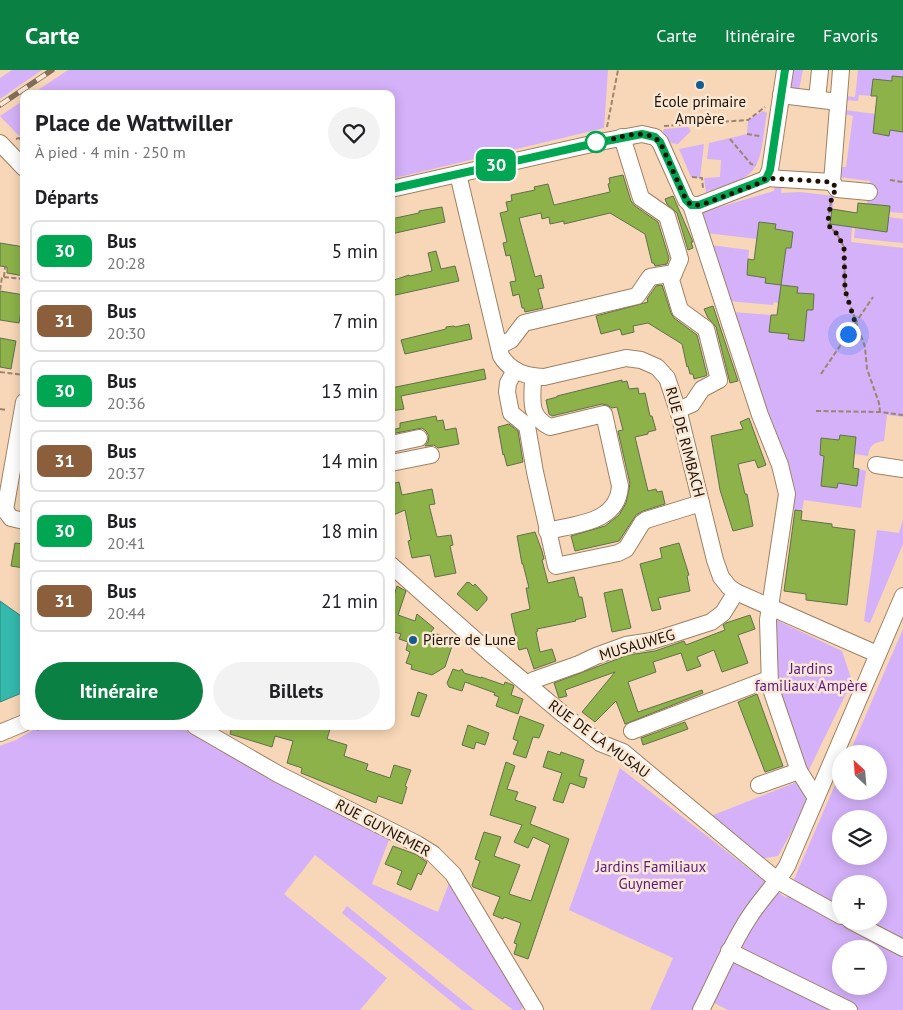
<!DOCTYPE html>
<html lang="fr">
<meta charset="utf-8">
<style>
body{margin:0;font-family:"PT Sans",sans-serif;background:#f2f2f2;color:#202124;height:100vh;display:flex;flex-direction:column;font-size:19px;white-space:nowrap}
*{box-sizing:border-box;margin:0}
p{font-size:16px;color:#757577}
.icon{flex:none;width:28px;height:28px;fill:none;stroke:currentColor;stroke-width:2;stroke-linecap:round;stroke-linejoin:round}
.map{position:relative;flex:1;overflow:hidden}
.drawer{position:absolute;left:20px;top:20px;width:375px;height:640px;display:flex;flex-direction:column;background:#fff;border-radius:10px;box-shadow:0 2px 12px #0003}
.drawer>*{flex:none}
.badge{padding:0 10px;border-radius:8px;font-size:18px;line-height:32px}
.needle{width:32px;rotate:334deg}
.fabs{position:absolute;left:832px;top:675px;display:grid;gap:10px}
.fabs a{display:grid;place-items:center;width:55px;height:55px;border-radius:50%;background:#fff;box-shadow:0 2px 12px #0003;font-size:25px}
.you{position:absolute;width:25px;height:25px;margin:-12px;border:4px solid #fff;border-radius:50%;background:#1a73e8;box-shadow:0 0 0 8px #1a73e833}
.map>.badge{position:absolute;translate:-50% -50%;box-shadow:0 0 0 2px #fff}
h2{padding:0 15px;font-size:19px;line-height:45px}
.round{display:grid;place-items:center;flex:none;width:52px;height:52px;border-radius:26px;background:#f2f2f2}
.summary{display:flex;align-items:center;justify-content:space-between;height:85px;padding:0 15px}
h1{font-size:24px;font-weight:800;line-height:38px}
.primary-button{display:flex;gap:10px;margin-top:auto;padding:10px 15px}
.primary-button a{flex:1;height:58px;border-radius:30px;background:#0b8043;color:#fff;font-size:20px;font-weight:800;line-height:58px;text-align:center}
.primary-button a+a{background:#f2f2f2;color:#202124}
ul{padding:0;list-style:none}
li{display:flex;align-items:center;gap:15px;height:62px;margin:0 10px 8px;padding:0 5px;border:2px solid #e0e0e0;border-radius:10px}
li div{flex:1}
li b{display:block;font-size:19px}
li em{font-style:normal}
li .badge{min-width:55px;font-weight:700;text-align:center}
header{display:flex;align-items:center;gap:30px;box-sizing:border-box;height:70px;padding:0 25px;background:#0b8043;color:#fff}
header strong{font-size:24px}
nav{display:flex;gap:28px;margin-inline-start:auto;font-size:18px}
.map>svg:first-child{display:block}
.green{fill:#d4b1f9;fill-rule:evenodd}
.water{fill:#35b9ad;stroke:#2e877b}
.building{fill:#8cb249;stroke:#61704c}
.lines{fill:none;stroke-linecap:round;stroke-linejoin:round}
.minor-casing{stroke:#9e8063;stroke-width:18}
.path{stroke:#9d856e;stroke-width:2;stroke-dasharray:5 2.5;stroke-linecap:butt}
.minor{stroke:#fff;stroke-width:16}
.rail-casing{stroke:#836e5a;stroke-width:5.5}
.rail{stroke:#fae7d4;stroke-width:4;stroke-dasharray:11;stroke-linecap:butt}
.line-casing{stroke:#fff;stroke-width:11}
.line{stroke:#00a651;stroke-width:8}
.walk{stroke:#1d1207;stroke-width:5;stroke-dasharray:0 9}
.poi-dot{fill:#155c90;stroke:#fae7d4;stroke-width:2}
.stop-dot{fill:#fff;stroke:#00a651;stroke-width:2.5}
.labels{text-anchor:middle;stroke-width:5;stroke-linejoin:round;paint-order:stroke}
.poi-label{font-size:15px;fill:#1d1207;stroke:#fae7d4}
.street-label{font-size:15px;fill:#1d1207;stroke:#fae7d4}
.park-label{font-size:15px;fill:#5a1987;stroke:#fae7d4}
</style>
<header>
<strong>Carte</strong>
<nav><a>Carte</a><a>Itinéraire</a><a>Favoris</a></nav>
</header>
<div class="map">
<svg width="903" height="940" viewBox="0 0 903 940">
<rect width="100%" height="100%" fill="#f7d7b7"/>
<!-- green -->
<g class="green">
<path d="M12,0H42L0,29V8Z"/>
<path d="M68,0H608L604,58L391,109V24H32Z"/>
<path d="M792,0H803L799,20L788,23Z"/>
<path d="M858,0H903V7L893,6L892,11L873,9L871,26L859,25L858,31L845,30L846,26L855,27Z"/>
<path d="M24,30V71L0,46Z"/>
<path d="M845,40L875,44L873,63L889,66L890,60L903,62V143L890,142V136L867,134L870,111L838,107L839,97H846L853,46L845,44Z"/>
<path d="M763,41L767,43C764,57 763,85 755,97C746,112 722,117 706,122L704,108L720,107L721,90L707,89L709,73L747,64L748,50Z"/>
<path d="M688,57L691,61L678,74L671,73L663,62L664,59Z"/>
<path d="M704,74L700,108L691,107L679,79Z"/>
<path d="M775,114H782L781,123L800,122L834,126L831,154L852,156L851,172L903,178V347L887,345L884,371C875,372 869,375 868,386L854,384L856,367L840,365L839,370L821,369L820,384L824,386L821,416L837,418L838,413L857,416L859,399L866,401L861,438L804,430L802,441L788,439L733,242L771,245L770,262L789,264L788,269L803,271L807,240H813L814,224L797,223V217L781,215L779,233L774,232L773,235L728,231L710,175L749,180L747,205L766,208L765,213L781,215L786,178H791L793,162L775,159L776,155L757,169L706,163L699,143L774,121Z"/>
<path d="M889,147L903,149V173L854,168L855,158L887,161Z"/>
<path d="M903,450V474L870,553L864,551L877,460L899,463Z"/>
<path d="M772,548L842,581L852,611L806,706L773,613Z"/>
<path d="M903,559V940H728L710,931L706,940H650L673,888L569,840L620,698L786,828L841,701V721H879V684H849ZM841,749H879V786H841ZM841,814H879V851H841ZM841,879H879V916H841Z"/>
<path d="M40,656H178L389,770L372,814L438,842L449,813L501,891L532,921L521,940H513L315,785L284,824L387,908L360,940H0V676L16,670Z"/>
<path d="M802,710L809,730L778,786L759,789L711,746Z"/>
<path d="M347,836L474,940H462L342,843Z"/>
</g>
<!-- water -->
<path class="water" d="M0,531L24,548V622L0,632Z"/>
<!-- building -->
<g class="building">
<path d="M892,6L903,7V62L890,60L889,66L873,63L877,26H871L873,9L892,11Z"/>
<path d="M623,105L631,131L635,136L658,152L669,188L667,194L655,196L654,193H652L645,164L610,143L564,154V151L550,154L549,147L542,149L541,143L519,148L535,207L541,205L544,218L538,219L543,238L525,242L524,238H522L519,224L513,226L510,212L516,211L510,185L506,186L503,173L507,172L500,143L508,141L506,132L512,131L511,125L535,120L534,117L548,114L554,135L610,122L608,114L610,113L609,108Z"/>
<path d="M673,126L693,172H691L693,178L688,180L677,143L667,134L665,129Z"/>
<path d="M858,133L890,136L887,162L830,154L832,139L857,143Z"/>
<path d="M442,137L445,152L391,164V149L419,143V141Z"/>
<path d="M759,152L776,154L775,159L793,162L791,178H786L781,215L765,213L766,208L747,205L748,189L754,190Z"/>
<path d="M0,173L24,177V206L7,203V197L0,196Z"/>
<path d="M436,181L441,199L455,196L459,211L391,226V211L409,205L410,206L432,201L428,183Z"/>
<path d="M662,215L671,243L674,248L697,265L707,305L705,306L694,309L693,304H690L688,296L687,297L682,274L648,253L633,256L634,262L622,265L620,259L601,264L596,246L648,232L647,229L656,216Z"/>
<path d="M781,215L798,217L797,223L814,224L813,240H807L804,271L788,269L789,264L769,262L771,245H777Z"/>
<path d="M0,221L24,225L19,253L0,250Z"/>
<path d="M713,236L738,311L730,313L716,257L708,248L704,239Z"/>
<path d="M469,254L472,269L405,284L401,270L446,259V257L454,256L455,257Z"/>
<path d="M0,268L16,271L11,299L0,297Z"/>
<path d="M484,299L486,309L401,326L404,339L391,341V318Z"/>
<path d="M622,310V312L627,311L629,319L638,318L639,324L645,323L650,346H652L656,360L648,362V364L635,367L648,421L656,419L657,422L662,421L665,434L643,441L636,445L619,471L575,481L571,466L605,456L619,445L626,433L630,414L618,361L623,360L617,337L612,338L607,335L602,334L552,346L549,344L546,330L557,327V326Z"/>
<path d="M436,346L437,351L443,350L445,360L456,358L459,374L438,378L434,375L425,376L428,372L429,366L426,361L422,358L391,364V360L400,358V353Z"/>
<path d="M749,348L766,395L758,398L755,390L738,394L745,424H747L753,456L733,461L720,420L711,366L743,359L740,352Z"/>
<path d="M509,354L518,361L523,392L507,396L504,384L503,385L498,357Z"/>
<path d="M840,365L856,367L853,398L859,399L857,416L838,413L837,418L821,416L824,386L820,385L821,368L839,370Z"/>
<path d="M399,412L402,425L432,419L435,434L429,435L437,467L451,465L453,475L450,476L456,503L435,507L430,485L412,488L408,471L411,470L405,440L391,446V414Z"/>
<path d="M795,440L802,441L801,450L832,454V457L855,460L847,535L806,530V524L784,521Z"/>
<path d="M535,462L542,481L544,489L542,490L548,513L574,507L579,527H582L586,547L575,550L576,551L537,559L538,561L536,562L540,582L552,579L556,591L534,599L527,578L519,580L511,544L530,539L526,518H529L523,494H522L517,466Z"/>
<path d="M15,473L24,474V498L11,496Z"/>
<path d="M679,473L689,505L687,506L690,521L658,528L661,539L652,541L640,494L662,488L660,478Z"/>
<path d="M467,512L468,513L469,512L473,516L475,514L487,527V530L477,541L457,524Z"/>
<path d="M397,516L406,521L398,545L415,551L417,544L434,558L431,562L454,570L445,597L432,605L411,599L412,595L406,593L410,582L406,580L408,572L399,569L401,564L391,561V535Z"/>
<path d="M622,519L631,558L612,562L604,523Z"/>
<path d="M750,545L755,559L738,565L748,593L722,602L714,580L697,587L701,596L687,601L681,583L653,592L656,602L628,612L638,642L702,620L703,623L625,654L616,631L595,652L582,642L615,602L565,620L567,626L559,628L554,613L628,585L655,581L684,571L686,575L725,560L723,555L726,553Z"/>
<path d="M453,599L459,601L462,599L464,603L481,608V607L504,615L505,612L513,615L514,616L511,625L523,629L518,644L496,636L499,627L494,625L495,623L465,612L462,621L449,617L447,613Z"/>
<path d="M418,622L427,625L419,647L411,645Z"/>
<path d="M757,624L783,696L765,702L738,632Z"/>
<path d="M520,646L544,655L539,668L533,667L526,688L513,684L518,671L513,669Z"/>
<path d="M685,652L688,659L643,675L641,668Z"/>
<path d="M468,655L489,663L485,675L476,672L474,679L462,675Z"/>
<path d="M232,656H331L327,669L347,675L344,686L368,694L366,700L390,708L394,695L411,700L405,716L407,717L402,734L378,726L376,733L301,703L302,698L287,693L293,671L275,666L272,677L230,664Z"/>
<path d="M548,681L560,685L561,682L584,690L579,706L587,708L584,718L570,713L563,733L553,730L562,703L543,697Z"/>
<path d="M506,692L515,696L507,719L518,722L515,730L536,737L530,754L569,769L528,889L514,884L517,874L514,873L521,853L504,847L503,849L493,845L500,827L473,817L472,815L480,791L475,789L484,762L501,767L494,786L520,795L509,824L531,831L550,775L533,767L528,778L514,772L522,755L490,745Z"/>
<path d="M393,776L415,784L427,792L421,805L418,803L411,820L397,814L402,801L385,794Z"/>
</g>
<g class="lines">
<defs>
<g id="minor">
<path d="M781,25L838,32"/>
<path d="M817,29L820,0"/>
<path d="M622,67L641,128L667,146L680,189L671,210L680,240L706,259L719,310L702,319L692,334L678,340"/>
<path d="M0,73L24,98"/>
<path d="M458,104L501,286C510,301 527,307 544,307L626,288L641,290L657,297L667,308L680,347L715,490L721,507L729,517L736,522L877,584"/>
<path d="M766,108L832,112L841,0"/>
<path d="M832,112L837,119L869,122"/>
<path d="M391,119L605,71L642,64L655,67L660,72L686,130L691,135H699L766,109L770,100L785,0"/>
<path d="M691,135L760,345L780,395L787,424L768,550L770,616L799,701L816,728"/>
<path d="M499,276L511,270L524,253L637,226L650,207L674,203"/>
<path d="M515,300L508,313L507,322L511,343L527,356L535,402L556,496L618,483L626,479L642,453L646,450L701,433"/>
<path d="M533,307C533,328 527,346 550,357L604,344L620,416C618,453 576,454 547,461"/>
<path d="M24,332L5,440L11,448L24,451"/>
<path d="M391,374L419,368"/>
<path d="M391,393L431,385"/>
<path d="M876,395L903,399"/>
<path d="M391,495L490,583L564,645L600,673L623,682L778,811L841,846"/>
<path d="M528,615L534,610L579,594L596,586L626,575L652,571L711,552L723,543L736,522"/>
<path d="M195,656L278,704L417,774L433,784L453,804L535,940"/>
<path d="M632,661L769,609"/>
<path d="M0,663L24,653"/>
<path d="M759,715L799,701"/>
<path d="M851,851L903,878"/>
<path d="M729,881L849,940"/>
<path d="M701,940C717,909 730,876 750,846C761,829 776,814 787,796L903,526"/>
</g>
</defs>
<!-- minor casing -->
<use href="#minor" class="minor-casing"/>
<!-- path -->
<g class="path">
<path d="M664,56L748,50L765,37"/>
<path d="M607,57L618,0"/>
<path d="M747,64L760,66"/>
<path d="M16,69L19,68L24,74"/>
<path d="M730,69L751,94L756,95"/>
<path d="M692,107L702,108L703,118"/>
<path d="M890,110L903,112"/>
<path d="M831,131L828,151L829,156L837,164L844,177L845,220L865,277L867,299L879,333L880,342"/>
<path d="M4,207L5,197"/>
<path d="M0,220L2,207L24,209"/>
<path d="M0,302L24,305"/>
<path d="M821,304L873,227"/>
<path d="M0,339L7,340"/>
<path d="M816,341L880,342L903,345"/>
<path d="M37,660L45,656"/>
</g>
<!-- minor -->
<use href="#minor" class="minor"/>
<defs>
<path id="rail" d="M0,35L52,0"/>
</defs>
<!-- rail casing -->
<use href="#rail" class="rail-casing"/>
<!-- rail -->
<use href="#rail" class="rail"/>
</g>
<g class="lines">
<defs>
<path id="line" d="M391,119L596,73L642,64L655,67L660,72L686,130L691,135H699L766,109L770,100L785,0"/>
</defs>
<!-- line casing -->
<use href="#line" class="line-casing"/>
<!-- line -->
<use href="#line" class="line"/>
<!-- walk -->
<path class="walk" d="M596,72C615,71 643,55 660,72L686,130L691,135H699L706,133L760,113L766,108L832,112L837,119L832,125L828,151L829,156L837,164L844,177L845,220L855,252L848,264"/>
</g>
<!-- markers -->
<g class="poi-dot">
<circle cx="700" cy="15" r="5"/>
<circle cx="413" cy="570" r="5"/>
</g>
<circle class="stop-dot" cx="596" cy="72" r="10"/>
<g class="labels">
<!-- poi labels -->
<g class="poi-label">
<text x="700" y="37">École primaire<tspan x="700" dy="17">Ampère</tspan></text>
<text x="423" y="575" text-anchor="start">Pierre de Lune</text>
</g>
<!-- street labels -->
<g class="street-label">
<text transform="translate(685 372) rotate(75)" y="5">RUE DE RIMBACH</text>
<text transform="translate(637 575) rotate(-16)" y="5">MUSAUWEG</text>
<text transform="translate(599 669) rotate(36)" y="5">RUE DE LA MUSAU</text>
<text transform="translate(383 758) rotate(28)" y="5">RUE GUYNEMER</text>
</g>
<!-- park labels -->
<g class="park-label">
<text x="811" y="604">Jardins<tspan x="811" dy="17">familiaux Ampère</tspan></text>
<text x="651" y="802">Jardins Familiaux<tspan x="651" dy="17">Guynemer</tspan></text>
</g>
</g>
</svg>
<div class="fabs">
<a><svg class="needle" viewBox="-14 -14 28 28"><path d="M0-13l5 13h-10z" fill="#e53935"/><path d="M0 13l5-13h-10z" fill="#757577"/></svg></a>
<a><svg class="icon" aria-label="layers" viewBox="0 0 24 24"><path d="M12 4l9 5-9 5-9-5zM3 14l9 5 9-5"/></svg></a>
<a>+</a>
<a>−</a>
</div>
<div class="you" style="left:848px;top:264px"></div>
<b class="badge" style="left:496px;top:95px;background:#00a651;color:#fff">30</b>
<section class="drawer">
<div class="summary"><div><h1>Place de Wattwiller</h1><p>À pied · 4 min · 250 m</p></div><a class="round"><svg class="icon" aria-label="heart" viewBox="0 0 24 24"><path d="M12 20l-8-8c-3-5 5-10 8-4 3-6 11-1 8 4z"/></svg></a></div>
<h2>Départs</h2>
<ul>
<li><span class="badge" style="background:#00a651;color:#fff">30</span><div><b>Bus</b><p>20:28</p></div><em>5 min</em></li>
<li><span class="badge" style="background:#8b5e3c;color:#fff">31</span><div><b>Bus</b><p>20:30</p></div><em>7 min</em></li>
<li><span class="badge" style="background:#00a651;color:#fff">30</span><div><b>Bus</b><p>20:36</p></div><em>13 min</em></li>
<li><span class="badge" style="background:#8b5e3c;color:#fff">31</span><div><b>Bus</b><p>20:37</p></div><em>14 min</em></li>
<li><span class="badge" style="background:#00a651;color:#fff">30</span><div><b>Bus</b><p>20:41</p></div><em>18 min</em></li>
<li><span class="badge" style="background:#8b5e3c;color:#fff">31</span><div><b>Bus</b><p>20:44</p></div><em>21 min</em></li>
</ul>
<div class="primary-button"><a>Itinéraire</a><a>Billets</a></div>
</section>
</div>
